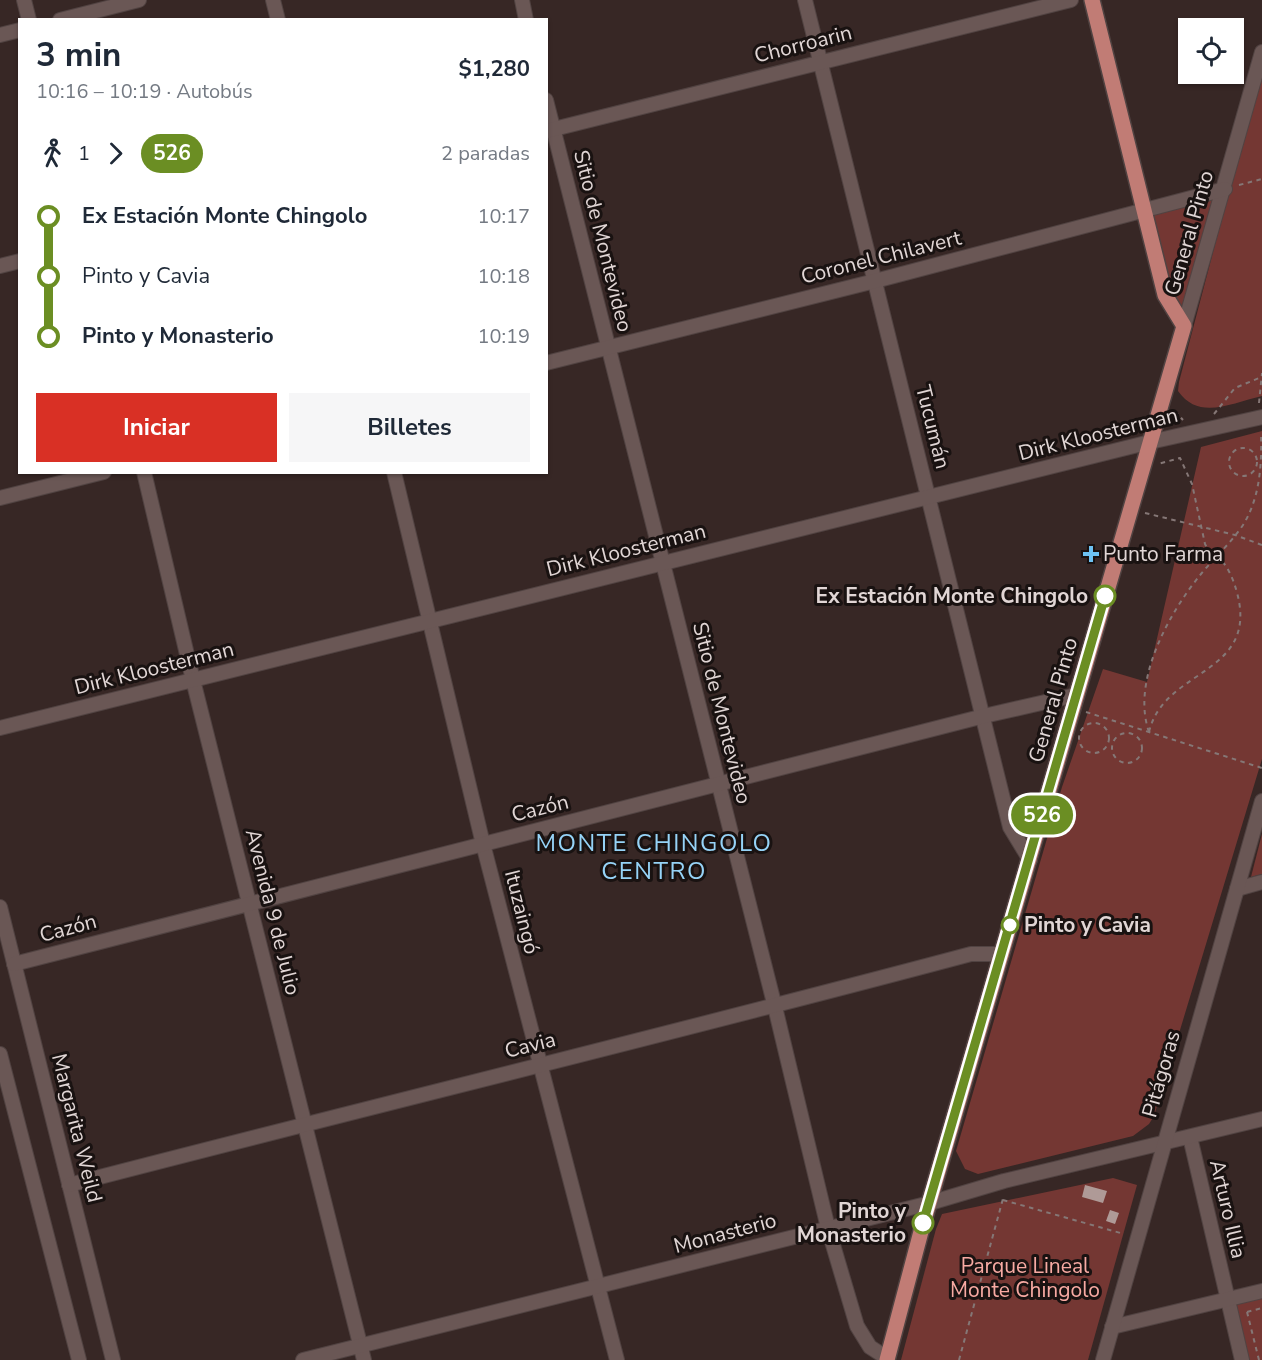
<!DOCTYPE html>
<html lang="es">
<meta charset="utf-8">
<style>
body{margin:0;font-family:"Nunito Sans",sans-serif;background:#f6f6f7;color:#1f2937;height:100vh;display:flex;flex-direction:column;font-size:22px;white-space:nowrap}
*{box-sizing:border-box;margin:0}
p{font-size:20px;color:#747a83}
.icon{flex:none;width:33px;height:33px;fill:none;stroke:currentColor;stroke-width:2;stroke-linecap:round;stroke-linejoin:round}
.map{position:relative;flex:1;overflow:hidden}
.side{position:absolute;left:18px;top:18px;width:530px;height:456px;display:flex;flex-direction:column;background:#fff;border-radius:0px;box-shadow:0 2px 4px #0004}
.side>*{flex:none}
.badge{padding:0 12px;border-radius:20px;font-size:21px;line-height:39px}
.tools{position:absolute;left:1178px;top:18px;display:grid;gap:12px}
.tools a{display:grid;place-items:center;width:66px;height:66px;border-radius:0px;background:#fff;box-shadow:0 2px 4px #0004;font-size:30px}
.map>.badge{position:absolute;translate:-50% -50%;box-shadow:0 0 0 3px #fff}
.legs{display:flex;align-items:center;gap:9px;height:66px;padding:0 18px;font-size:20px}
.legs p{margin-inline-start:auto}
.summary{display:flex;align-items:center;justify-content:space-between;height:102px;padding:0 18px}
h1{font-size:33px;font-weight:700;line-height:45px}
.primary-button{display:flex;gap:12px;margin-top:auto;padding:12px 18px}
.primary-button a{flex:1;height:69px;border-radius:0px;background:#d93025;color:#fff;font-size:24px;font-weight:700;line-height:69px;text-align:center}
.primary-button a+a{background:#f6f6f7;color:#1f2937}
ul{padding:0 18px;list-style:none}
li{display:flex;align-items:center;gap:21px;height:60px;font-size:22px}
li i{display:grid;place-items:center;width:9px;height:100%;margin:0 8px;background:currentColor}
li i::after{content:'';width:15px;height:15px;margin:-8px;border:4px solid;border-radius:50%;background:#fff}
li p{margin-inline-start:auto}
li:first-child i{background:linear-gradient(#0000 50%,currentColor 0)}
li:last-child i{background:linear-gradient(currentColor 50%,#0000 0)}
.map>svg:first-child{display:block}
.green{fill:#743733}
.building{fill:#af9a97}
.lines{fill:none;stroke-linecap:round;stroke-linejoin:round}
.minor-casing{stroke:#514342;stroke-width:16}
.major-casing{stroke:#514342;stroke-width:18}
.path{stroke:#857776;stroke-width:2;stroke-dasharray:4.5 4.5;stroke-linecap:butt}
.minor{stroke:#6a5755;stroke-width:14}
.major{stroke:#c17c75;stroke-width:15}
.line-1-casing{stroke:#fff;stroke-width:14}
.line-1{stroke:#6b8e23;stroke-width:9}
.poi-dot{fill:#6dc2f3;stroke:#191211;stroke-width:2}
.stop-1-dot{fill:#fff;stroke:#6b8e23;stroke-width:3}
.labels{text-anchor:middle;stroke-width:6;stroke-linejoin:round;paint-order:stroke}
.street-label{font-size:21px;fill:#e1d6d5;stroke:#191211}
.poi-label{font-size:21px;fill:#e1d6d5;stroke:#191211;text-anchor:start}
.stop-label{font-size:21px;font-weight:bold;fill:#e1d6d5;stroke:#191211;text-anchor:end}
.park-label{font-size:21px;fill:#f8aaa3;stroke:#191211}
.quarter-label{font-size:24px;letter-spacing:1.5px;fill:#96d3f7;stroke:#191211}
</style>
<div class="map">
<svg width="1262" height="1360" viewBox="0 0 1262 1360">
<rect width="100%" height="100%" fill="#372725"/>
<!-- green -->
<g class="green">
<path d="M1262,65V396C1231,403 1199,421 1178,391L1179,382Z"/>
<path d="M1225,189L1184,326L1142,210Z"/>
<path d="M1262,431V759L1154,1116L1149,1124L1133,1136L978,1174L965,1169L956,1151L1062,787L1103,669L1147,682L1201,447Z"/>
<path d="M1262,834V874L1251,877Z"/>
<path d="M1113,1178L1137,1185L1088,1360H901L936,1229L942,1214Z"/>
<path d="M1262,1291V1360H1242L1228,1300Z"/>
</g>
<!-- building -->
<g class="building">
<path d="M1085,1185L1107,1191L1103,1203L1082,1197Z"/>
<path d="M1110,1210L1119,1213L1115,1224L1106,1221Z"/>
</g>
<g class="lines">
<defs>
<g id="minor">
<path d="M24,0L29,20"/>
<path d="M273,0L278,20"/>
<path d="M522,0L526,20"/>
<path d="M805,0L1010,827L1030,860"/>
<path d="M60,20L139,0"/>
<path d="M0,35L20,30"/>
<path d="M546,100L775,1007L828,1228L857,1326L870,1347L887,1358"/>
<path d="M546,131L1071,0"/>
<path d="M0,266L20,261"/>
<path d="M1184,326L1262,52"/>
<path d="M546,363L875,281L1225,189"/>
<path d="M144,472L193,680L364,1360"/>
<path d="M394,472L483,844L617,1360"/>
<path d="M0,498L104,472"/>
<path d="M0,728L1150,442L1262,417"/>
<path d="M1237,889L1262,882"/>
<path d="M0,907L113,1360"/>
<path d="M14,964L984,716L1076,695"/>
<path d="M0,1054L79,1360"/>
<path d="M1190,1137L1242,1360"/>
<path d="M69,1185C369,1107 671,1034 971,954H1002"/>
<path d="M1112,1327L1262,1291"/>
<path d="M303,1360L930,1203L1004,1181L1262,1119"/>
<path d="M1103,1360L1262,801"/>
</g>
<path id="major" d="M887,1360L923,1224L1184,326L1165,295L1092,0"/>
</defs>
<!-- minor casing -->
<use href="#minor" class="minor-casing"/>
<!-- major casing -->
<use href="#major" class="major-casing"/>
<!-- path -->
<g class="path">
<path d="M1239,185L1262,179"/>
<path d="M1259,403L1262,373"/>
<path d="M1175,411L1183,420"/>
<path d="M1214,414L1235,388L1259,378"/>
<circle cx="1243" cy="462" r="14"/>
<path d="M1145,513L1235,535L1262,545"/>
<path d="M1086,712L1262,768"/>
<circle cx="1094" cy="738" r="15"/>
<path d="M1149,732C1131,681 1169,613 1201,574C1215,557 1231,543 1243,525C1260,498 1262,464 1261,433"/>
<path d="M1149,732C1164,667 1262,676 1236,589C1233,579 1228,567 1221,560C1215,553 1209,552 1205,544L1192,484L1180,458L1158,464"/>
<circle cx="1127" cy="748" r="15"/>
<path d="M1003,1200L1124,1234"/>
<path d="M1247,1312L1259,1360"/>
<path d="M1247,1312L1262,1308"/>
<path d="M959,1360L1004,1195"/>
</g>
<!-- minor -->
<use href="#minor" class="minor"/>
<!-- major -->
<use href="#major" class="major"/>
</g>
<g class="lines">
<defs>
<path id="line-1" d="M923,1223L1105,596"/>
</defs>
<!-- line-1 casing -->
<use href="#line-1" class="line-1-casing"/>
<!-- line-1 -->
<use href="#line-1" class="line-1"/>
</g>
<!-- markers -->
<path class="poi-dot" d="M1088 545h6v6h6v6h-6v6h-6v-6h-6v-6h6z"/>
<g class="stop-1-dot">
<circle cx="1105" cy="596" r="10"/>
<circle cx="1010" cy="925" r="8"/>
<circle cx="923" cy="1223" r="10"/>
</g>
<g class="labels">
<!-- street labels -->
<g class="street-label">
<text transform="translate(803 44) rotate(-14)" y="7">Chorroarin</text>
<text transform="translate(1189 233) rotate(-74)" y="7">General Pinto</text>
<text transform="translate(603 241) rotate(76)" y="7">Sitio de Montevideo</text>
<text transform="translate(881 257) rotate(-14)" y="7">Coronel Chilavert</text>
<text transform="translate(933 427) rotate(76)" y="7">Tucumán</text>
<text transform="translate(1098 434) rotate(-14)" y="7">Dirk Kloosterman</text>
<text transform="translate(626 550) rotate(-14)" y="7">Dirk Kloosterman</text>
<text transform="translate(154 668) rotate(-14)" y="7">Dirk Kloosterman</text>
<text transform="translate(1053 700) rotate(-74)" y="7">General Pinto</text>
<text transform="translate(722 713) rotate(76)" y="7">Sitio de Montevideo</text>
<text transform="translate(540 808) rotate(-14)" y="7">Cazón</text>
<text transform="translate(273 912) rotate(76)" y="7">Avenida 9 de Julio</text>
<text transform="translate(522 912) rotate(76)" y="7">Ituzaingó</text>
<text transform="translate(68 928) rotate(-15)" y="7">Cazón</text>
<text transform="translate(530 1045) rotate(-14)" y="7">Cavia</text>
<text transform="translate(1161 1074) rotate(-74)" y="7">Pitágoras</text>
<text transform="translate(77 1128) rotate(76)" y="7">Margarita Weild</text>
<text transform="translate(1228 1209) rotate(77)" y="7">Arturo Illia</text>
<text transform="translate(725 1233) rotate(-15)" y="7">Monasterio</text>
</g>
<!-- poi labels -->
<g class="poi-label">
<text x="1103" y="561">Punto Farma</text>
</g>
<!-- stop labels -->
<g class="stop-label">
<text x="1088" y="603">Ex Estación Monte Chingolo</text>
<text x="1024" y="932" text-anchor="start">Pinto y Cavia</text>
<text x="906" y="1218">Pinto y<tspan x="906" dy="24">Monasterio</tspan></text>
</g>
<!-- park labels -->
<g class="park-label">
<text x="1025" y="1273">Parque Lineal<tspan x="1025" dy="24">Monte Chingolo</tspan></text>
</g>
<!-- quarter labels -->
<g class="quarter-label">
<text x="654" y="851">MONTE CHINGOLO<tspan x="654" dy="28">CENTRO</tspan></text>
</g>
</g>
</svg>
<div class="tools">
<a><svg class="icon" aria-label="locate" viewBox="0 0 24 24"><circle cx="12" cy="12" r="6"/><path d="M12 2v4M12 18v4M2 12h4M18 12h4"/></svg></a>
</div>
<b class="badge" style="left:1042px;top:815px;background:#6b8e23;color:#fff">526</b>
<section class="side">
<div class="summary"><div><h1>3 min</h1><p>10:16 – 10:19 · Autobús</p></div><b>$1,280</b></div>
<div class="legs"><svg class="icon" aria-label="walk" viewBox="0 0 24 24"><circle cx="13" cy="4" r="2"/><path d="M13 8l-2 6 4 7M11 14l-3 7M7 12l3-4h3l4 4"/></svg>1<svg class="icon" aria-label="forward" viewBox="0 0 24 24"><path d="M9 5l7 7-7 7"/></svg><b class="badge" style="background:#6b8e23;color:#fff">526</b><p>2 paradas</p></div>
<ul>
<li><i style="color:#6b8e23"></i><b>Ex Estación Monte Chingolo</b><p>10:17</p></li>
<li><i style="color:#6b8e23"></i><span>Pinto y Cavia</span><p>10:18</p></li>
<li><i style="color:#6b8e23"></i><b>Pinto y Monasterio</b><p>10:19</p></li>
</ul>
<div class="primary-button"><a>Iniciar</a><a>Billetes</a></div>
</section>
</div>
